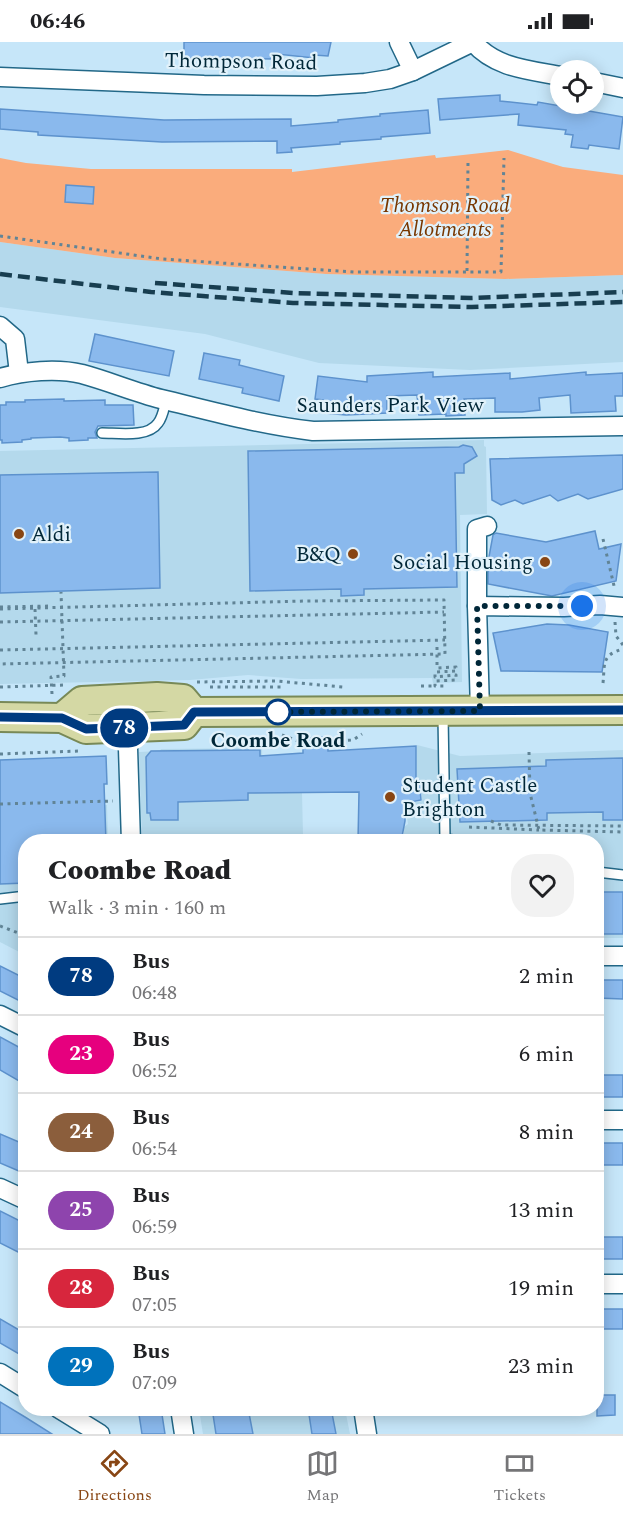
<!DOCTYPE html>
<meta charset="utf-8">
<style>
body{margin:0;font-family:Spectral,serif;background:#f2f2f2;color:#202124;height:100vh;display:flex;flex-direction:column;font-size:22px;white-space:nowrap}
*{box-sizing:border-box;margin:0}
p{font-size:20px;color:#757577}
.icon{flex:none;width:33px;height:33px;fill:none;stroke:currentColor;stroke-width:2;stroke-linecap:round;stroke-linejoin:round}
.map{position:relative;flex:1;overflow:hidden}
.panel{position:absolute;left:18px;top:792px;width:586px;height:582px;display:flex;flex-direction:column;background:#fff;border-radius:24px;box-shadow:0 3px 15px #0003}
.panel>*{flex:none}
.badge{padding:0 12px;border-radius:20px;font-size:21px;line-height:39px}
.tools{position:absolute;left:550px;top:18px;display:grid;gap:12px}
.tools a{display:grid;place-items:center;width:54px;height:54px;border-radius:50%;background:#fff;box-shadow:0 3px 15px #0003;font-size:30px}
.you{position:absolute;width:30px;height:30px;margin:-15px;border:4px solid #fff;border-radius:50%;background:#1a73e8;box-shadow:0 0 0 9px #1a73e833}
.map>.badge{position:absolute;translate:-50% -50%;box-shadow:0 0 0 3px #fff}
.round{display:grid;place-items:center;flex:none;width:63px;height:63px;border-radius:24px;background:#f2f2f2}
.headline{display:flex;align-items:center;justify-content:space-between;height:102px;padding:0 30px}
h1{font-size:28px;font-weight:800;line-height:45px}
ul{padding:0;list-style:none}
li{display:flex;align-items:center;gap:18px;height:78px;padding:0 30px;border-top:2px solid #e0e0e0}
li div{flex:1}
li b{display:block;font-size:22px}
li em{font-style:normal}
li .badge{min-width:66px;font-weight:700;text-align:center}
.status{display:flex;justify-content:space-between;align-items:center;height:42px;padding:0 30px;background:#fff;direction:ltr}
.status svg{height:16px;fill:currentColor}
.dock{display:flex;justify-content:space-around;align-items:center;height:84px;border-top:2px solid #e0e0e0;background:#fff;font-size:16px;color:#757577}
.dock a{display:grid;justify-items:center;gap:3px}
.dock .current{color:#884614}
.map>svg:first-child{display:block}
.built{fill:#b4d9ec}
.green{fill:#faac7c}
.building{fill:#8ab9ed;stroke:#5d92cd;stroke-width:1.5}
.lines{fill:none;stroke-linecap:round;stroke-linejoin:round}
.service-casing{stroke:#226888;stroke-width:12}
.minor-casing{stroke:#226888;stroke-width:21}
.primary-casing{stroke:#788957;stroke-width:32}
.path{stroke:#618496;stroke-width:3;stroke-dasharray:3 4.5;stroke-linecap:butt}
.service{stroke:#fff;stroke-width:9}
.minor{stroke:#fff;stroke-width:18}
.primary{stroke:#d4d8a4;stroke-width:28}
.rail{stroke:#183e50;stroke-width:4.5;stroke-dasharray:12 6;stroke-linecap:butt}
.line-casing{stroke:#fff;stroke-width:14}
.line{stroke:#003b80;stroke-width:9}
.walk{stroke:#002738;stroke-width:6;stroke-dasharray:0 10.8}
.poi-dot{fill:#884614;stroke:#e1f1fa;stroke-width:2}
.stop-dot{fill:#fff;stroke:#003b80;stroke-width:3}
.labels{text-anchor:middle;stroke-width:4.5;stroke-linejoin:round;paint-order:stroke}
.street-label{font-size:21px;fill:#002738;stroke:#e1f1fa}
.park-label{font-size:21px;font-style:italic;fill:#783700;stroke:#e1f1fa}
.poi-label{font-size:21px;fill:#002738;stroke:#e1f1fa;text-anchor:start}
.stop-label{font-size:21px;font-weight:bold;fill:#002738;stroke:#e1f1fa}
</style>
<div class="status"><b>06:46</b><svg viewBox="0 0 49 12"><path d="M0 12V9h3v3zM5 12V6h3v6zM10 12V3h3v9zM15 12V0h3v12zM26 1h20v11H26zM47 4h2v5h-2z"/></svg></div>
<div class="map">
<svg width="623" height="1392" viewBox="0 0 623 1392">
<rect width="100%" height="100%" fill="#c6e6f9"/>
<!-- built -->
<g class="built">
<path d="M0,200L115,216L326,232L505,237L623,233V320L470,328L319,321L205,292L0,265Z"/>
<path d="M484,398V404L486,405L487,472L460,473L462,640L433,641L432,636L301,637L248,633L190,638L0,642V409Z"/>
<path d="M417,703L460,714L623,708V896H597V800H404V785L408,782L405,762L422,759L420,737L417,736Z"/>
<path d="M262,706L263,751H302L303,793L142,796L139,710L160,709L161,707Z"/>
<path d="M107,763L108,799L26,800L25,913L0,900V765Z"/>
<path d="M199,1367H345L350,1392H203Z"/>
</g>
<!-- green -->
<g class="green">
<path d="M508,108L563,125L623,133V233L505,237L326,232L115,216L0,200V116L26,121L91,127H292V130L435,113L436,116Z"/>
<path d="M468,792L521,796L538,799L468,800Z"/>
</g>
<!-- building -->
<g class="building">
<path d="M184,0H331L328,14L314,13V16L277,12V17L184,16Z"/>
<path d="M500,53V59L537,63L538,60L623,75L619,107L589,103L588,107L571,105L573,93L565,92L566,88L518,83L519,72L440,78L438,57Z"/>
<path d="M0,67L164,78L291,77V84L338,80V78L380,74V72L428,68L430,91L381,95V97L340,100V102L291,106L292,110L277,111V99L162,100L38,93V90L0,87Z"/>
<path d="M66,143L94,145L93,162L65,160Z"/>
<path d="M95,292L174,309L169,334L89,319Z"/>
<path d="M204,311L240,318L239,323L284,334L279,359L242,351L243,346L199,337Z"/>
<path d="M433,330V335L510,331V337L586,330V333L623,331V354H615L616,369L571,371L570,353L539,356L540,368L522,370H495V356L464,357L465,373L446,374V372L419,373L417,353L387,354V371L346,373L325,371L327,361H323V358L315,357L318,334L367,340V334Z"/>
<path d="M64,357V359L105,358V363H133L134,383L98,384L95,390L97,396H88V398L69,399V396L60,395L31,396V397L22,398V400L2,401V398H0V363H6V360H25V358Z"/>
<path d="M463,403L472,405L477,414L464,422V431H455L457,545L364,547V553L341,554V547L250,549L248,409L459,405Z"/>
<path d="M623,413V447L588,457L578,452L558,459L550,453L523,462L515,458L501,463L492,458L490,417Z"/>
<path d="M158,430L160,546L0,551V433Z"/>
<path d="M595,489L599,507L621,502L616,539L552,554L488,542V520L493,493L496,491L546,500Z"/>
<path d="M547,582L569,583L608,590L602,630L501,629L493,591Z"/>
<path d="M327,695L328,709L416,704V736L419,738L421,758L405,761V779L401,800L358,798L359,750L248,751V758L178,760V778H151L150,771H147L146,715L151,709L260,708V714L303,711V696Z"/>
<path d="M106,714L107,742H104L106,800H26V841L0,842V718Z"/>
<path d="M623,716V778H603V770L547,771V778L460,780L457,727L546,724V718Z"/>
<rect x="597" y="850" width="26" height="42"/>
<path d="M0,924L26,937V962L0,949Z"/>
<path d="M597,938H623V957L597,956Z"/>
<path d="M0,995L26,1009V1043L0,1028Z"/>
<rect x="597" y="1033" width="26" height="22"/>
<path d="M0,1092L26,1103V1132L0,1121Z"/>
<rect x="597" y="1101" width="26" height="22"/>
<path d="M0,1169L26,1182V1214L0,1201Z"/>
<rect x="597" y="1195" width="26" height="22"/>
<rect x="597" y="1267" width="26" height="20"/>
<path d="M0,1277L26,1292V1316L0,1301Z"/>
<path d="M597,1353H615V1373L597,1374Z"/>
<path d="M0,1360L25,1375L52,1392H0Z"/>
<path d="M138,1366H161L165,1392H142Z"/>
<path d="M212,1366H248L253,1392H216Z"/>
<path d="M308,1366H331L336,1392H312Z"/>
</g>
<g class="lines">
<defs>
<g id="service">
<path d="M102,391C118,391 148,396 158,381C163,375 164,366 166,358"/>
<path d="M443,673L445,797L468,800"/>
<path d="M597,830L623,833"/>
<path d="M0,857L26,854"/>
</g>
<g id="minor">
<path d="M399,0L413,29"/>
<path d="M473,0C495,26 529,28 561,34"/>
<path d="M0,35L204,43L317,44L365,41L390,37L413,29L473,0"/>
<path d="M594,40L623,46"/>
<path d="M0,284L15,297L19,331"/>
<path d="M0,336C24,329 57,326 82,332C108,339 134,350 161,357C211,369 261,383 313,389L623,384"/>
<path d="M477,564V487L487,484"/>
<path d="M480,669L477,564L564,565L600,563L623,565"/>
<path d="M127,675L131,800"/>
<path d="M597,914H623"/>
<path d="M0,973L26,986"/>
<path d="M597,1078H623"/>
<path d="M0,1146L26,1158"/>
<path d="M597,1242H623"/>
<path d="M0,1331L26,1347"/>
<path d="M58,1366L100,1392"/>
<path d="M180,1366L184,1392"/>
<path d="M363,1366L367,1392"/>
</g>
<g id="primary">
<path d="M0,675L62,676L86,687L184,683L194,670"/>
<path d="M62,676L82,659L157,655L183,657L194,670L623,668"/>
</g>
</defs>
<!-- service casing -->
<use href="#service" class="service-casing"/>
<!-- minor casing -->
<use href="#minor" class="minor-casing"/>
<!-- primary casing -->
<use href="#primary" class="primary-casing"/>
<!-- path -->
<g class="path">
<path d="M0,194L162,217L354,230H501L504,116"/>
<path d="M467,229L468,119"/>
<path d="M603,497L615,548"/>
<path d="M0,565L52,564"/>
<path d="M0,567L305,559L444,558L445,612L0,622"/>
<path d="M35,567L36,593"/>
<path d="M0,580L444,570"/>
<path d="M615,580L616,594L623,603"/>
<path d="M437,605V626L456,625V629L435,630V635L456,633V638L435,639V644H446"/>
<path d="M0,608L445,598"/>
<path d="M197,640L276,639L343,645"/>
<path d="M603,641C605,622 601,613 623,607"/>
<path d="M421,644H435"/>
<path d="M0,645L64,643"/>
<path d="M210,645H281"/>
<path d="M52,652L51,635L64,634L61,550"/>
<path d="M282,693L303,701L353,698L362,692"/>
<path d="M529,710L530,751L539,788L623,790"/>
<path d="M0,712L79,709"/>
<path d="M0,762L113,759"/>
<path d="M491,779L501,783L623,784"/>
<path d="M469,785L539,788"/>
<path d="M0,884L26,894"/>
</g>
<!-- service -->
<use href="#service" class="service"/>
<!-- minor -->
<use href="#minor" class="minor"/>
<!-- primary -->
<use href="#primary" class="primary"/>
<!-- rail -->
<g class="rail">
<path d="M0,232L151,250L293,261L472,265L623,260"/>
<path d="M155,241L294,251L471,256L623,250"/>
</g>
</g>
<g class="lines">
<defs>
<path id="line" d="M0,675L62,676L86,687L184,683L194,670L623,668"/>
</defs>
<!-- line casing -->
<use href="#line" class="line-casing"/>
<!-- line -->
<use href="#line" class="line"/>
<!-- walk -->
<path class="walk" d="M278,670H268L480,669L477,564H582"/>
</g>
<!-- markers -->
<g class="poi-dot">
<circle cx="19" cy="492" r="6"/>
<circle cx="353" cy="512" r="6"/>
<circle cx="545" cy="520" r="6"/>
<circle cx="390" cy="755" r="6"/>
</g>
<circle class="stop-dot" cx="278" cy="670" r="12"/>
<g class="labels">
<!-- street labels -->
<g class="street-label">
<text transform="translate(241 19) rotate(1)" y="7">Thompson Road</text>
<text x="390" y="370">Saunders Park View</text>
</g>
<!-- park labels -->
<g class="park-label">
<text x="445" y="170">Thomson Road<tspan x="445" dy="24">Allotments</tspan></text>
</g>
<!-- poi labels -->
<g class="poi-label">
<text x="31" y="499">Aldi</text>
<text x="341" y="519" text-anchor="end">B&amp;Q</text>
<text x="533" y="527" text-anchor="end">Social Housing</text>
<text x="402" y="750">Student Castle<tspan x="402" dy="24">Brighton</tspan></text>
</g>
<!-- stop labels -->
<g class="stop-label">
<text x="278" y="705">Coombe Road</text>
</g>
</g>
</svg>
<div class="tools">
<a><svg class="icon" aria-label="locate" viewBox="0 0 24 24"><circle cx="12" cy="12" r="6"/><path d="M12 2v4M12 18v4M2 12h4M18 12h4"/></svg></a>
</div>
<div class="you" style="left:582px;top:564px"></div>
<b class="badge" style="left:124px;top:686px;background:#003b80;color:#fff">78</b>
<section class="panel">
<div class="headline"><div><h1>Coombe Road</h1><p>Walk · 3 min · 160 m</p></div><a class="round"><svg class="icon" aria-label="heart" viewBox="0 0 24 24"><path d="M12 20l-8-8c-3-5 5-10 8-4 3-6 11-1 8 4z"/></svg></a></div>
<ul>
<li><span class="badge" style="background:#003b80;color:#fff">78</span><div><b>Bus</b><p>06:48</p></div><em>2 min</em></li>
<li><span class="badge" style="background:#e6007e;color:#fff">23</span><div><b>Bus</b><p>06:52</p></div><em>6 min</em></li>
<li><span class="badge" style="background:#8b5e3c;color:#fff">24</span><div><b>Bus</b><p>06:54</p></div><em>8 min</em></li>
<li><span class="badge" style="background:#8e44ad;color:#fff">25</span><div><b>Bus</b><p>06:59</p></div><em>13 min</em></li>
<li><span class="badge" style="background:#d7263d;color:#fff">28</span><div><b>Bus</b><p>07:05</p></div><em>19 min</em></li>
<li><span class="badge" style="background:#0072bc;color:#fff">29</span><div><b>Bus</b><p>07:09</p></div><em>23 min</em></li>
</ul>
</section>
</div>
<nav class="dock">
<a class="current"><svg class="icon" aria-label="directions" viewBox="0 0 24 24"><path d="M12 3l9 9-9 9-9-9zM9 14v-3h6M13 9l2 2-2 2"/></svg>Directions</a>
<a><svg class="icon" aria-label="map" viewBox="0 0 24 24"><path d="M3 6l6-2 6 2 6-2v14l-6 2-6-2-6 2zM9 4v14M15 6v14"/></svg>Map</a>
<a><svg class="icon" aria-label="tickets" viewBox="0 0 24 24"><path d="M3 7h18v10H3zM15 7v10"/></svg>Tickets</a>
</nav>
